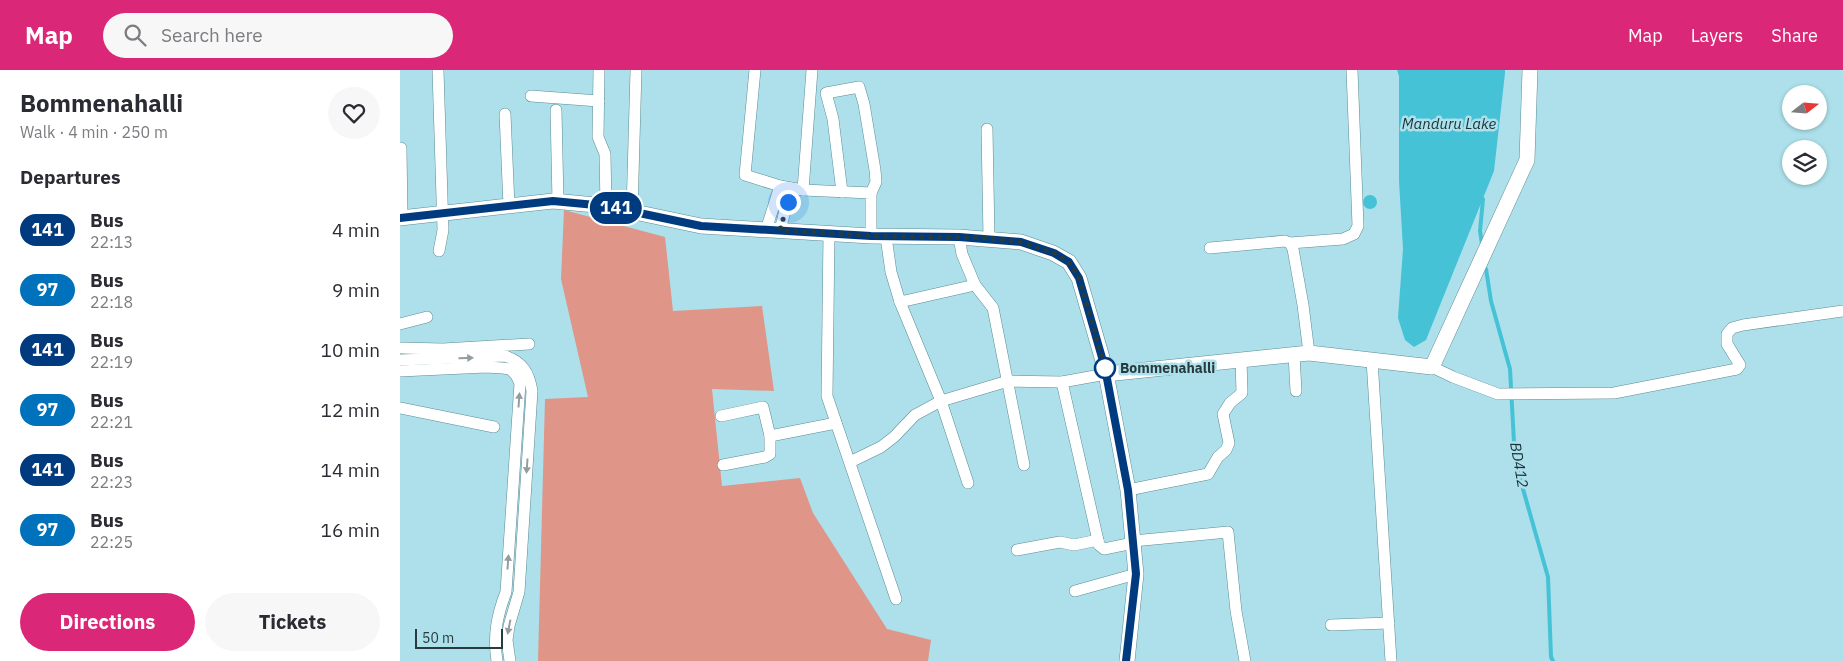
<!DOCTYPE html>
<meta charset="utf-8">
<style>
body{margin:0;font-family:"IBM Plex Sans",sans-serif;background:#f7f7f7;color:#2b2b33;height:100vh;display:flex;flex-direction:column;font-size:19px;white-space:nowrap}
*{box-sizing:border-box;margin:0}
p{font-size:16px;color:#7c7c81}
.icon{flex:none;width:28px;height:28px;fill:none;stroke:currentColor;stroke-width:2;stroke-linecap:round;stroke-linejoin:round}
.map{position:relative;flex:1;overflow:hidden}
.sheet{display:flex;flex-direction:column;background:#fff;width:400px}
.sheet>*{flex:none}
.badge{padding:0 10px;border-radius:16px;font-size:18px;line-height:32px}
.needle{width:32px;rotate:73deg}
.tools{position:absolute;left:1382px;top:15px;display:grid;gap:10px}
.tools a{display:grid;place-items:center;width:45px;height:45px;border-radius:50%;background:#fff;box-shadow:0 1px 4px #0004;font-size:25px}
.scale{position:absolute;left:15px;bottom:12px;width:88px;box-sizing:border-box;padding-left:5px;border:2px solid #273b3f;border-top:0;font-size:14px;line-height:18px;white-space:nowrap;color:#273b3f;-webkit-text-stroke:4px #ade0ea;paint-order:stroke}
.you{position:absolute;width:25px;height:25px;margin:-12px;border:4px solid #fff;border-radius:50%;background:#1a73e8;box-shadow:0 0 0 8px #1a73e833}
.map>.badge{position:absolute;translate:-50% -50%;box-shadow:0 0 0 2px #fff}
h2{padding:0 20px;font-size:19px;line-height:45px}
.round{display:grid;place-items:center;flex:none;width:52px;height:52px;border-radius:26px;background:#f7f7f7}
.head{display:flex;align-items:center;justify-content:space-between;height:85px;padding:0 20px}
h1{font-size:24px;font-weight:800;line-height:38px}
.primary-button{display:flex;gap:10px;margin-top:auto;padding:10px 20px}
.primary-button a{flex:1;height:58px;border-radius:30px;background:#db2777;color:#fff;font-size:20px;font-weight:800;line-height:58px;text-align:center}
.primary-button a+a{background:#f7f7f7;color:#2b2b33}
ul{padding:0;list-style:none}
li{display:flex;align-items:center;gap:15px;height:60px;padding:0 20px}
li div{flex:1}
li b{display:block;font-size:19px}
li em{font-style:normal}
li .badge{min-width:55px;font-weight:700;text-align:center}
header{display:flex;align-items:center;gap:30px;box-sizing:border-box;height:70px;padding:0 25px;background:#db2777;color:#fff}
header strong{font-size:24px}
nav{display:flex;gap:28px;margin-inline-start:auto;font-size:18px}
.search{width:350px;height:45px;background:#f7f7f7;display:flex;align-items:center;gap:12px;box-sizing:border-box;padding:0 18px;border-radius:28px;color:#7c7c81;font-size:19px}
main{display:flex;flex:1;min-height:0}
.map>svg:first-child{display:block}
.green{fill:#df9588}
.water{fill:#45c2d6}
.lines{fill:none;stroke-linecap:round;stroke-linejoin:round}
.stream{stroke:#45c2d6;stroke-width:4}
.minor-casing{stroke:#5b8c95;stroke-width:12}
.major-casing{stroke:#5b8c95;stroke-width:16}
.minor{stroke:#fff;stroke-width:11}
.major{stroke:#fff;stroke-width:15}
.oneway{fill:#939d9f}
.line-casing{stroke:#fff;stroke-width:11}
.line{stroke:#003b80;stroke-width:8}
.walk{stroke:#273b3f;stroke-width:5;stroke-dasharray:0 9}
.stop-dot{fill:#fff;stroke:#003b80;stroke-width:2.5}
.labels{text-anchor:middle;stroke-width:5;stroke-linejoin:round;paint-order:stroke}
.stop-label{font-size:14px;font-weight:bold;fill:#273b3f;stroke:#ade0ea;text-anchor:start}
.water-label{font-size:15px;font-style:italic;fill:#193338;stroke:#ade0ea}
</style>
<header>
<strong>Map</strong>
<div class="search"><svg class="icon" aria-label="search" viewBox="0 0 24 24"><circle cx="10" cy="10" r="6"/><path d="M15 15l6 6"/></svg>Search here</div>
<nav><a>Map</a><a>Layers</a><a>Share</a></nav>
</header>
<main>
<section class="sheet">
<div class="head"><div><h1>Bommenahalli</h1><p>Walk · 4 min · 250 m</p></div><a class="round"><svg class="icon" aria-label="heart" viewBox="0 0 24 24"><path d="M12 20l-8-8c-3-5 5-10 8-4 3-6 11-1 8 4z"/></svg></a></div>
<h2>Departures</h2>
<ul>
<li><span class="badge" style="background:#003b80;color:#fff">141</span><div><b>Bus</b><p>22:13</p></div><em>4 min</em></li>
<li><span class="badge" style="background:#0072bc;color:#fff">97</span><div><b>Bus</b><p>22:18</p></div><em>9 min</em></li>
<li><span class="badge" style="background:#003b80;color:#fff">141</span><div><b>Bus</b><p>22:19</p></div><em>10 min</em></li>
<li><span class="badge" style="background:#0072bc;color:#fff">97</span><div><b>Bus</b><p>22:21</p></div><em>12 min</em></li>
<li><span class="badge" style="background:#003b80;color:#fff">141</span><div><b>Bus</b><p>22:23</p></div><em>14 min</em></li>
<li><span class="badge" style="background:#0072bc;color:#fff">97</span><div><b>Bus</b><p>22:25</p></div><em>16 min</em></li>
</ul>
<div class="primary-button"><a>Directions</a><a>Tickets</a></div>
</section>
<div class="map">
<svg width="1443" height="591" viewBox="0 0 1443 591">
<rect width="100%" height="100%" fill="#ade0ea"/>
<!-- green -->
<path class="green" d="M164,140L265,167L273,241L362,236L374,321L312,319L322,416L400,408L413,443L487,559L531,570L528,591H138L145,329L188,327L161,209Z"/>
<!-- water -->
<g class="water">
<path d="M997,0H1105V3L1094,101L1026,270L1014,277L1005,270L998,248L1003,179L999,111V6Z"/>
<circle cx="970" cy="132" r="7"/>
</g>
<g class="lines">
<!-- stream -->
<g class="stream">
<path d="M1082,174L1080,161L1083,129"/>
<path d="M1086,199L1091,231L1110,299L1115,391L1148,507L1151,587L1153,591"/>
</g>
<defs>
<g id="minor">
<path d="M38,0L43,160L39,181"/>
<path d="M199,0L198,67L205,84L206,136"/>
<path d="M355,0L345,105L380,116L366,160"/>
<path d="M131,26L199,31"/>
<path d="M156,40L158,132"/>
<path d="M105,44L109,136"/>
<path d="M587,59L589,168"/>
<path d="M1,78L2,148"/>
<path d="M380,116L403,120L471,123V166"/>
<path d="M403,120L412,0"/>
<path d="M442,122L433,49L426,23L459,17L464,34L475,100L476,112L471,123"/>
<path d="M232,142L236,0"/>
<path d="M380,160L391,118"/>
<path d="M429,164L427,326L496,529"/>
<path d="M486,167L491,202L500,232L541,331L568,413"/>
<path d="M559,167L562,184L575,215L593,238L624,395"/>
<path d="M890,173L943,169L954,164L958,156L952,0"/>
<path d="M810,178L885,171L890,173L893,179L903,235L909,283"/>
<path d="M500,232L575,215"/>
<path d="M0,254L27,247"/>
<path d="M0,278L43,279L129,274"/>
<path d="M894,285L896,321"/>
<path d="M0,290L105,286C123,292 129,303 132,321L119,522L109,556L107,570L110,591"/>
<path d="M972,290L991,591"/>
<path d="M1032,297L1053,307L1098,324L1214,323L1337,299L1340,295L1327,274V264L1332,258L1343,255L1443,241"/>
<path d="M0,301L86,297L103,298L110,299L116,305L120,313L106,522C97,545 93,566 97,591"/>
<path d="M662,312L699,475L704,479L733,473"/>
<path d="M0,338L94,357"/>
<path d="M321,346L363,337L370,366V384L365,387L323,395"/>
<path d="M370,366L436,353"/>
<path d="M450,392L481,377L494,367L515,345L541,331L608,311L662,312L706,304"/>
<path d="M728,420L808,404L818,387L826,380L829,373L823,344L830,333L842,323L841,289"/>
<path d="M733,471L828,462L836,541L845,591"/>
<path d="M617,480L660,472L674,475L698,470"/>
<path d="M675,521L736,504"/>
<path d="M931,555L989,553"/>
</g>
<g id="major">
<path d="M0,148L153,131L206,136L301,156L471,166L559,167L621,172L653,183L669,192L679,208L705,298L728,420L736,504L727,591"/>
<path d="M706,304L909,283L1032,297L1127,90L1130,0"/>
</g>
</defs>
<!-- minor casing -->
<use href="#minor" class="minor-casing"/>
<!-- major casing -->
<use href="#major" class="major-casing"/>
<!-- minor -->
<use href="#minor" class="minor"/>
<!-- major -->
<use href="#major" class="major"/>
</g>
<!-- one-way arrows -->
<defs><path id="oneway-solid" d="M-6-.8H1V-3.2L6.5 0L1 3.2V.8H-6Z" transform="scale(1.25)"/></defs>
<g class="oneway">
<use href="#oneway-solid" transform="translate(66 288) rotate(-2)"/>
<use href="#oneway-solid" transform="translate(119 330) rotate(-86)"/>
<use href="#oneway-solid" transform="translate(127 396) rotate(94)"/>
<use href="#oneway-solid" transform="translate(108 492) rotate(-86)"/>
<use href="#oneway-solid" transform="translate(109 557) rotate(101)"/>
</g>
<g class="lines">
<defs>
<path id="line" d="M0,148L153,131L206,136L301,156L471,166L559,167L621,172L654,183L669,192L679,208L705,298L728,420L736,504L726,591"/>
</defs>
<!-- line casing -->
<use href="#line" class="line-casing"/>
<!-- line -->
<use href="#line" class="line"/>
<!-- walk -->
<path class="walk" d="M388,132L380,160L471,166L589,168L621,172L654,183L669,192L679,208L705,298"/>
</g>
<!-- markers -->
<circle class="stop-dot" cx="705" cy="298" r="10"/>
<g class="labels">
<!-- stop labels -->
<g class="stop-label">
<text x="720" y="303">Bommenahalli</text>
</g>
<!-- water labels -->
<g class="water-label">
<text x="1049" y="59">Manduru Lake</text>
<text transform="translate(1119 395) rotate(80)" y="5">BD412</text>
</g>
</g>
</svg>
<div class="tools">
<a><svg class="needle" viewBox="-14 -14 28 28"><path d="M0-13l5 13h-10z" fill="#e53935"/><path d="M0 13l5-13h-10z" fill="#7c7c81"/></svg></a>
<a><svg class="icon" aria-label="layers" viewBox="0 0 24 24"><path d="M12 4l9 5-9 5-9-5zM3 14l9 5 9-5"/></svg></a>
</div>
<div class="scale">50 m</div>
<div class="you" style="left:388px;top:132px"></div>
<b class="badge" style="left:216px;top:138px;background:#003b80;color:#fff">141</b>
</div>
</main>
